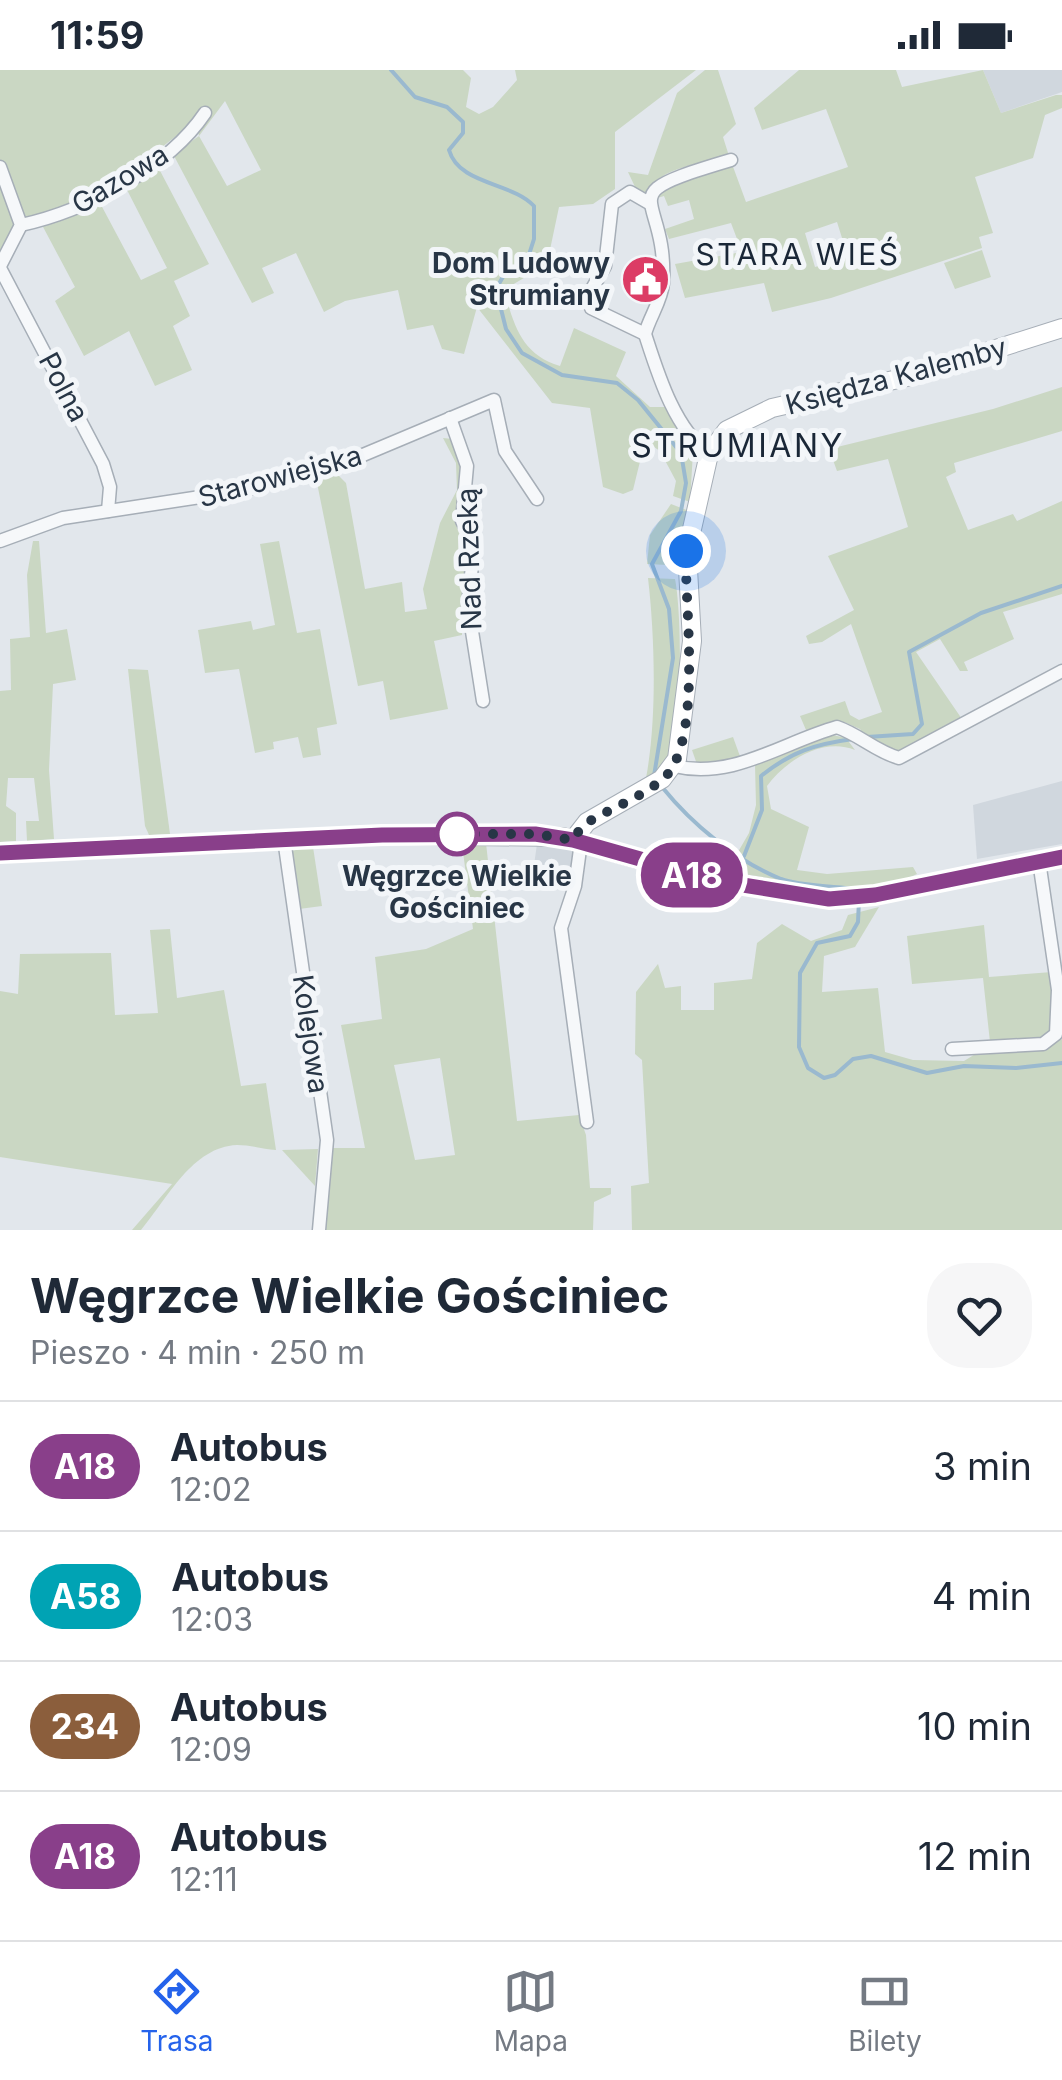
<!DOCTYPE html>
<html lang="pl">
<meta charset="utf-8">
<style>
body{margin:0;font-family:Inter,sans-serif;background:#f6f6f7;color:#1f2937;height:100vh;display:flex;flex-direction:column;font-size:38px;white-space:nowrap}
*{box-sizing:border-box;margin:0}
p{font-size:32px;color:#747a83}
.icon{flex:none;width:55px;height:55px;fill:none;stroke:currentColor;stroke-width:2;stroke-linecap:round;stroke-linejoin:round}
.map{position:relative;height:1160px;overflow:hidden}
.sheet{display:flex;flex-direction:column;background:#fff;flex:1}
.sheet>*{flex:none}
.badge{padding:0 20px;border-radius:32px;font-size:35px;line-height:65px}
.you{position:absolute;width:50px;height:50px;margin:-25px;border:8px solid #fff;border-radius:50%;background:#1a73e8;box-shadow:0 0 0 15px #1a73e833}
.map>.badge{position:absolute;translate:-50% -50%;box-shadow:0 0 0 5px #fff}
.round{display:grid;place-items:center;flex:none;width:105px;height:105px;border-radius:40px;background:#f6f6f7}
.summary{display:flex;align-items:center;justify-content:space-between;height:170px;padding:0 30px}
h1{font-size:48px;font-weight:700;line-height:75px}
ul{padding:0;list-style:none}
li{display:flex;align-items:center;gap:30px;height:130px;padding:0 30px;border-top:2px solid #e0e1e3}
li div{flex:1}
li b{display:block;font-size:38px}
li em{font-style:normal}
li .badge{min-width:110px;font-weight:700;text-align:center}
.status{display:flex;justify-content:space-between;align-items:center;height:70px;padding:0 50px;background:#fff;direction:ltr}
.status svg{height:28px;fill:currentColor}
.dock{display:flex;justify-content:space-around;align-items:center;height:140px;border-top:2px solid #e0e1e3;background:#fff;font-size:28px;color:#747a83}
.dock a{display:grid;justify-items:center;gap:5px}
.dock .on{color:#2563eb}
.map>svg:first-child{display:block}
.built{fill:#d0d7de}
.green{fill:#cad7c3;fill-rule:evenodd}
.lines{fill:none;stroke-linecap:round;stroke-linejoin:round}
.stream{stroke:#9ab9cf;stroke-width:4}
.street-casing{stroke:#a6aeb7;stroke-width:15}
.secondary-casing{stroke:#a6aeb7;stroke-width:20}
.street{stroke:#f6f8fa;stroke-width:12}
.secondary{stroke:#fff;stroke-width:18}
.line-casing{stroke:#fff;stroke-width:22}
.line{stroke:#893f8a;stroke-width:15}
.walk{stroke:#283646;stroke-width:10;stroke-dasharray:0 18}
.stop-dot{fill:#fff;stroke:#893f8a;stroke-width:5}
.labels{text-anchor:middle;stroke-width:10;stroke-linejoin:round;paint-order:stroke}
.street-label{font-size:28px;fill:#283646;stroke:#f3f6f9}
.poi-label{font-size:28px;font-weight:bold;fill:#283646;stroke:#f3f6f9;text-anchor:end}
.stop-label{font-size:28px;font-weight:bold;fill:#283646;stroke:#f3f6f9}
.neighbourhood-label{font-size:30px;letter-spacing:2.5px;fill:#1a2737;stroke:#f3f6f9}
.quarter-label{font-size:32px;letter-spacing:2.5px;fill:#1a2737;stroke:#f3f6f9}
</style>
<div class="status"><b>11:59</b><svg viewBox="0 0 49 12"><path d="M0 12V9h3v3zM5 12V6h3v6zM10 12V3h3v9zM15 12V0h3v12zM26 1h20v11H26zM47 4h2v5h-2z"/></svg></div>
<div class="map">
<svg width="1062" height="1160" viewBox="0 0 1062 1160">
<rect width="100%" height="100%" fill="#e2e7ec"/>
<!-- built -->
<g class="built">
<path d="M983,0H1062V22L1001,43Z"/>
<path d="M1062,711V774L977,789L973,735Z"/>
<path d="M537,774L575,781L568,821L531,816Z"/>
</g>
<!-- green -->
<g class="green">
<path d="M0,0H463L471,8L466,37L479,44L493,37L517,10L515,0H696L615,62V119L593,134L559,137L547,194L504,220C514,256 522,285 560,296L574,258L626,282L616,306L650,337H669L693,382L690,432L673,426L676,411L660,381L645,371L633,420L623,424L603,417L590,338L552,333L477,237L464,284L442,279L433,255L407,260L398,220L345,231L324,242L296,183L262,198L274,223L252,233L173,84L199,66L196,50C142,94 89,134 20,151L0,186ZM225,31L261,100L227,116L199,66Z"/>
<path d="M705,0H718L736,54L723,67L729,86C704,93 658,97 647,123L636,119L628,102L648,105L677,23Z"/>
<path d="M799,0H896L902,17L983,0L1001,43L1056,25H1062V38L1045,45L1033,88L975,107L993,163L979,167L982,178L831,228L772,242L764,213L685,228L675,194L742,182L731,153L669,169L665,159L694,149L689,130L668,136L664,126L654,129L657,122L732,94L746,132L848,97L826,39L762,60L754,38ZM837,152L848,187L815,197L805,163Z"/>
<path d="M157,95L209,194L174,211L190,246L173,256L192,300L155,316L129,261L84,286L55,231L75,217L42,155L100,133L141,210L167,198L125,116Z"/>
<path d="M982,180L991,207L955,219L944,193Z"/>
<path d="M1062,317V361L954,393L956,402L946,407L968,460L1013,444L1017,451L1062,431V524L1003,542L1014,569L964,592L968,601H960L940,569L916,582L964,652L899,685L870,673L860,659L844,652L806,660L800,646L845,631L850,645L859,650L882,642L851,554L822,572L809,574L806,566L854,540L828,486L908,457L888,389L837,401L829,379L993,339Z"/>
<path d="M443,368L453,369C479,430 462,500 462,565L434,571L448,639L390,650L383,611L358,616L316,408L339,406L346,413L365,519L402,512L405,542L427,539L423,519L440,453L457,420L456,393Z"/>
<path d="M671,434L689,441L677,484L668,495L647,494L650,465Z"/>
<path d="M33,471H39L46,563L67,559L76,610L53,614L49,700L54,769L27,771L26,751H39L34,708H8L6,736L16,743V771L0,772V621L11,620L10,569L30,567L27,505Z"/>
<path d="M279,471L297,563L320,559L337,654L317,658L321,685L303,688L298,667L273,672L274,679L255,683L239,599L205,603L198,560L251,551L253,560L275,555L260,474Z"/>
<path d="M648,508L675,509C682,544 684,665 664,693C660,699 651,704 646,708C657,650 655,568 648,508Z"/>
<path d="M128,599L148,600L170,764L149,765L145,756Z"/>
<path d="M824,663L846,668L855,680C823,667 786,690 767,716L771,739L809,757L797,800L827,804L913,797L917,804C856,835 787,816 724,806L749,763L756,735L755,695Z"/>
<path d="M733,667L741,689L699,700L692,680Z"/>
<path d="M486,773L517,1051L579,1045L586,1065L590,1118H611V1124L594,1132L593,1160H323L332,1078H365L341,955L382,949L375,887L426,879L473,859L462,774ZM440,988L455,1085L415,1090L394,995Z"/>
<path d="M313,777L322,836L299,839L290,781Z"/>
<path d="M879,837L855,877L824,886L822,922L878,918L885,982L913,990L964,991L977,983L1047,977L1062,969V1160H632L631,1116L649,1113L642,990L635,984L636,922L658,894L665,918L681,916V940H714V913L752,909L757,873L782,854L811,871L842,860L848,845Z"/>
<path d="M984,855L989,907L1052,902L1055,958L1050,967L990,972L983,908L912,914L907,866Z"/>
<path d="M170,859L177,928L224,920L241,1016L266,1013L276,1080C263,1079 250,1075 237,1075C192,1077 168,1128 141,1160H132L172,1114L0,1087V921L18,924L20,884L111,883L115,945L158,943L150,860Z"/>
<path d="M318,1079L315,1116L282,1080Z"/>
</g>
<g class="lines">
<!-- stream -->
<g class="stream">
<path d="M391,0L415,27L447,37L463,52V63L449,80C459,115 512,112 534,136V169L526,194L504,205L496,219L506,259L522,283L562,305L617,313L638,330L681,383L686,413L681,441L652,494L669,539L673,588L654,706"/>
<path d="M867,667L913,664L922,654L909,582L981,543L1062,516"/>
<path d="M662,717C692,754 736,791 781,809C803,817 829,815 852,819"/>
<path d="M744,786L762,740L761,706C791,682 815,674 853,669"/>
<path d="M859,830L858,852L850,866L817,873L800,903L799,977L808,998L824,1008L835,1005L853,989L871,986L927,1003L964,996L1016,998L1062,993"/>
</g>
<defs>
<g id="street">
<path d="M0,97L21,155L0,196"/>
<path d="M21,155C85,141 168,98 205,43"/>
<path d="M0,198L103,394L110,417L108,441"/>
<path d="M645,264L591,238L588,226L605,196L612,134L630,122L649,133"/>
<path d="M450,348L467,396L462,451L474,475L468,536L483,631"/>
<path d="M709,384C674,358 658,304 645,264C649,248 662,230 663,213C668,119 603,128 731,90"/>
<path d="M0,471L63,448L246,420L363,385L494,330L505,381L537,429"/>
<path d="M674,696C733,710 781,673 837,657C860,665 875,681 899,688L1062,601"/>
<path d="M284,769L327,1070L319,1160"/>
<path d="M581,772L575,816L561,858L587,1052"/>
<path d="M952,979L1043,974L1056,964L1058,920L1039,791"/>
</g>
<g id="secondary">
<path d="M573,770L587,752L662,709L677,689L692,571L687,481L709,384L727,360L772,338L911,306L1062,258"/>
<path d="M0,783L391,765L563,767L691,805L829,829L875,825L1062,787"/>
</g>
</defs>
<!-- street casing -->
<use href="#street" class="street-casing"/>
<!-- secondary casing -->
<use href="#secondary" class="secondary-casing"/>
<!-- street -->
<use href="#street" class="street"/>
<!-- secondary -->
<use href="#secondary" class="secondary"/>
</g>
<g class="lines">
<defs>
<path id="line" d="M0,783L382,765L535,764L573,770L718,811L829,829L875,825L1062,787"/>
</defs>
<!-- line casing -->
<use href="#line" class="line-casing"/>
<!-- line -->
<use href="#line" class="line"/>
<!-- walk -->
<path class="walk" d="M457,764H535L573,770L582,756C608,739 639,729 663,709C704,673 684,532 686,481"/>
</g>
<!-- icons -->
<defs>
<symbol id="civic-disc" viewBox="-11 -11 22 22"><circle r="9.5" fill="#dc3c65" stroke="#f3f6f9"/><path d="M-.6-6.5H3V-4.5H.6V-3L4-1V1h2V6H-6V1h2V-1L-.6-3ZM-1.2 2.5V6h2.4V2.5Z" fill="#fff"/></symbol>
</defs>
<g fill-rule="evenodd">
<use href="#civic-disc" x="618" y="182" width="55" height="55"/>
</g>
<!-- markers -->
<circle class="stop-dot" cx="457" cy="764" r="20"/>
<g class="labels">
<!-- street labels -->
<g class="street-label">
<text transform="translate(120 109) rotate(-31)" y="10">Gazowa</text>
<text transform="translate(896 306) rotate(-15)" y="10">Księdza Kalemby</text>
<text transform="translate(64 317) rotate(62)" y="10">Polna</text>
<text transform="translate(280 406) rotate(-15)" y="10">Starowiejska</text>
<text transform="translate(469 489) rotate(-92)" y="10">Nad Rzeką</text>
<text transform="translate(311 964) rotate(82)" y="10">Kolejowa</text>
</g>
<!-- poi labels -->
<g class="poi-label">
<text x="610" y="203">Dom Ludowy<tspan x="610" dy="32">Strumiany</tspan></text>
</g>
<!-- stop labels -->
<g class="stop-label">
<text x="457" y="816">Węgrzce Wielkie<tspan x="457" dy="32">Gościniec</tspan></text>
</g>
<!-- neighbourhood labels -->
<g class="neighbourhood-label">
<text x="798" y="195">STARA WIEŚ</text>
</g>
<!-- quarter labels -->
<g class="quarter-label">
<text x="738" y="387">STRUMIANY</text>
</g>
</g>
</svg>
<div class="you" style="left:686px;top:481px"></div>
<b class="badge" style="left:692px;top:805px;background:#893f8a;color:#fff">A18</b>
</div>
<section class="sheet">
<div class="summary"><div><h1>Węgrzce Wielkie Gościniec</h1><p>Pieszo · 4 min · 250 m</p></div><a class="round"><svg class="icon" aria-label="heart" viewBox="0 0 24 24"><path d="M12 20l-8-8c-3-5 5-10 8-4 3-6 11-1 8 4z"/></svg></a></div>
<ul>
<li><span class="badge" style="background:#893f8a;color:#fff">A18</span><div><b>Autobus</b><p>12:02</p></div><em>3 min</em></li>
<li><span class="badge" style="background:#00a3b4;color:#fff">A58</span><div><b>Autobus</b><p>12:03</p></div><em>4 min</em></li>
<li><span class="badge" style="background:#8b5e3c;color:#fff">234</span><div><b>Autobus</b><p>12:09</p></div><em>10 min</em></li>
<li><span class="badge" style="background:#893f8a;color:#fff">A18</span><div><b>Autobus</b><p>12:11</p></div><em>12 min</em></li>
</ul>
</section>
<nav class="dock">
<a class="on"><svg class="icon" aria-label="directions" viewBox="0 0 24 24"><path d="M12 3l9 9-9 9-9-9zM9 14v-3h6M13 9l2 2-2 2"/></svg>Trasa</a>
<a><svg class="icon" aria-label="map" viewBox="0 0 24 24"><path d="M3 6l6-2 6 2 6-2v14l-6 2-6-2-6 2zM9 4v14M15 6v14"/></svg>Mapa</a>
<a><svg class="icon" aria-label="tickets" viewBox="0 0 24 24"><path d="M3 7h18v10H3zM15 7v10"/></svg>Bilety</a>
</nav>
